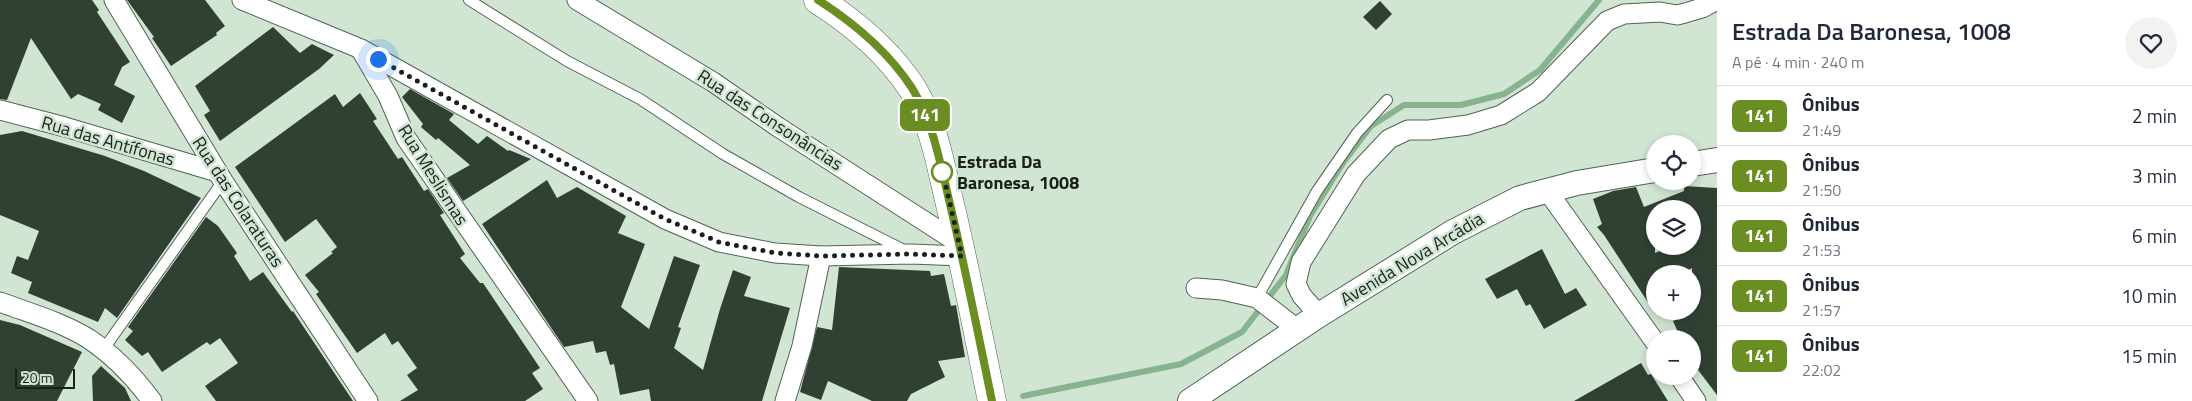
<!DOCTYPE html>
<html lang="pt">
<meta charset="utf-8">
<style>
body{margin:0;font-family:"Titillium Web",sans-serif;background:#f2f2f3;color:#1f2937;height:100vh;display:flex;flex-direction:column;font-size:19px;white-space:nowrap}
*{box-sizing:border-box;margin:0}
p{font-size:16px;color:#747a83}
.icon{flex:none;width:28px;height:28px;fill:none;stroke:currentColor;stroke-width:2;stroke-linecap:round;stroke-linejoin:round}
.map{position:relative;flex:1;overflow:hidden}
.sheet{display:flex;flex-direction:column;background:#fff;width:475px}
.sheet>*{flex:none}
.badge{padding:0 10px;border-radius:8px;font-size:18px;line-height:32px}
.tools{position:absolute;left:1646px;top:135px;display:grid;gap:10px}
.tools a{display:grid;place-items:center;width:55px;height:55px;border-radius:50%;background:#fff;box-shadow:0 2px 8px #0003;font-size:25px}
.scale{position:absolute;left:15px;bottom:12px;width:60px;box-sizing:border-box;padding-left:5px;border:2px solid #1a211b;border-top:0;font-size:14px;line-height:18px;white-space:nowrap;color:#1a211b;-webkit-text-stroke:4px #d1e5d3;paint-order:stroke}
.you{position:absolute;width:25px;height:25px;margin:-12px;border:4px solid #fff;border-radius:50%;background:#1a73e8;box-shadow:0 0 0 8px #1a73e833}
.map>.badge{position:absolute;translate:-50% -50%;box-shadow:0 0 0 2px #fff}
.round{display:grid;place-items:center;flex:none;width:52px;height:52px;border-radius:26px;background:#f2f2f3}
.summary{display:flex;align-items:center;justify-content:space-between;height:85px;padding:0 15px}
h1{font-size:24px;font-weight:600;line-height:38px}
ul{padding:0;list-style:none}
li{display:flex;align-items:center;gap:15px;height:60px;padding:0 15px;border-top:1px solid #e0e1e3}
li div{flex:1}
li b{display:block;font-size:19px}
li em{font-style:normal}
li .badge{min-width:55px;font-weight:700;text-align:center}
main{display:flex;flex:1;min-height:0}
.map>svg:first-child{display:block}
.lines{fill:none;stroke-linecap:round;stroke-linejoin:round}
.stream{stroke:#87b48f;stroke-width:6}
.building{fill:#304133;fill-rule:evenodd}
.service-casing{stroke:#516354;stroke-width:12}
.minor-casing{stroke:#516354;stroke-width:21}
.tertiary-casing{stroke:#516354;stroke-width:26}
.secondary-casing{stroke:#516354;stroke-width:29}
.service{stroke:#fff;stroke-width:10}
.minor{stroke:#fff;stroke-width:19}
.tertiary{stroke:#fff;stroke-width:24}
.secondary{stroke:#fff;stroke-width:28}
.line-casing{stroke:#fff;stroke-width:11}
.line{stroke:#6b8e23;stroke-width:8}
.walk{stroke:#1a211b;stroke-width:5;stroke-dasharray:0 9}
.stop-dot{fill:#fff;stroke:#6b8e23;stroke-width:2.5}
.labels{text-anchor:middle;stroke-width:5;stroke-linejoin:round;paint-order:stroke}
.street-label{font-size:18px;fill:#1a211b;stroke:#d1e5d3}
.stop-label{font-size:18px;font-weight:bold;fill:#1a211b;stroke:#d1e5d3;text-anchor:start}
</style>
<main>
<div class="map">
<svg width="1717" height="401" viewBox="0 0 1717 401">
<rect width="100%" height="100%" fill="#d1e5d3"/>
<g class="lines">
<!-- stream -->
<path class="stream" d="M1023,396L1181,364L1242,332L1286,275L1310,216L1343,163L1371,126L1404,105H1461L1504,94L1540,70L1599,0"/>
</g>
<!-- building -->
<g class="building">
<path d="M0,0H92L99,10L97,12L130,62L122,67L114,85L135,96L122,123L98,110L101,104L78,94L71,99L31,38L7,100L0,99Z"/>
<path d="M127,0H205L225,26L216,33L217,35L171,66L152,38L154,37Z"/>
<path d="M1380,1L1392,14L1376,30L1363,17Z"/>
<path d="M273,27L300,53L312,44L334,55L319,69L220,141L204,115L210,111L195,86Z"/>
<path d="M410,89L454,114L449,120L478,144L487,136L508,151L509,150L531,159L463,201L447,178L470,165L438,138L436,140L421,127L423,124L402,97Z"/>
<path d="M360,93L377,119L373,121L398,159L402,157L424,191L428,189L444,213L440,215L465,254L460,258L480,283H483L540,368L532,373L543,389L525,401H400L418,390L407,375L417,368L398,341L392,345L385,333L357,353L316,294L319,292L305,275L333,253L331,252L337,247L316,219L285,242L235,167L335,94L343,107Z"/>
<path d="M22,131L105,156L144,171L201,198L117,318L105,308L98,322L28,293L32,282L11,273L17,256L28,260L39,231L0,215V135Z"/>
<path d="M547,180L557,198L577,187L626,216L618,233L645,244L621,307L649,329L674,256L700,265L678,327L681,328L674,348L703,370L720,309L733,270L751,277L744,296L790,308L762,401H651L649,389L620,395L614,364L610,365L606,351L596,353L593,341L564,347L482,224Z"/>
<path d="M1684,186L1717,188V395L1692,362V339H1681L1673,321L1692,312V268L1682,274H1655V313L1604,235L1597,227L1602,224L1593,199L1613,191L1636,187L1644,207L1684,191ZM1655,209H1692V246H1672L1655,253Z"/>
<path d="M206,217L218,226L237,253L234,256L250,281L263,272L292,312L293,311L353,401H216L205,386L238,363L220,338L210,345L207,342L162,372L148,352L142,356L125,340L133,331L128,327Z"/>
<path d="M1542,249L1565,294L1576,288L1587,305L1544,329L1530,304L1526,306L1517,289L1497,299L1485,279Z"/>
<path d="M839,267L930,271L931,276L944,274L951,306L956,305L965,357L938,361L945,377L911,394L907,401H872L828,381L821,400L800,392L817,327L832,330Z"/>
<path d="M0,320L20,325L82,352L57,401H0Z"/>
<path d="M1641,363L1648,375L1651,374L1668,401H1574Z"/>
<path d="M101,366L125,388L131,401H93L92,376Z"/>
</g>
<g class="lines">
<defs>
<g id="service">
<path d="M469,0L567,61L640,99L723,154L799,197L906,251"/>
<path d="M1257,298L1317,191L1357,133L1387,100"/>
<path d="M103,350L223,181"/>
</g>
<g id="minor">
<path d="M114,0L223,181L368,401"/>
<path d="M242,0L361,49L665,219L719,242L775,253L821,256L911,254L962,256"/>
<path d="M577,0L713,82L778,127L960,244"/>
<path d="M361,50L388,96L406,138L588,401"/>
<path d="M0,110L65,127L217,172"/>
<path d="M1546,189L1655,342"/>
<path d="M1196,288L1222,290L1257,298L1297,329"/>
<path d="M0,302C29,313 62,322 89,339C113,355 135,378 152,401"/>
<path d="M1319,315L1302,296L1296,284L1301,262L1356,174L1389,139L1408,130H1429L1468,125L1501,115L1538,92L1607,21L1624,14L1660,12L1677,15L1685,13L1702,8L1717,0"/>
<path d="M1679,376L1696,401"/>
<path d="M785,401L802,346L821,256"/>
</g>
<g id="tertiary">
<path d="M1692,164L1717,160"/>
<path d="M1190,401L1319,315L1453,232L1520,198L1577,183L1655,170"/>
</g>
<path id="secondary" d="M818,0C854,23 889,53 912,88C933,122 940,162 949,200C965,266 978,334 992,401"/>
</defs>
<!-- service casing -->
<use href="#service" class="service-casing"/>
<!-- minor casing -->
<use href="#minor" class="minor-casing"/>
<!-- tertiary casing -->
<use href="#tertiary" class="tertiary-casing"/>
<!-- secondary casing -->
<use href="#secondary" class="secondary-casing"/>
<!-- service -->
<use href="#service" class="service"/>
<!-- minor -->
<use href="#minor" class="minor"/>
<!-- tertiary -->
<use href="#tertiary" class="tertiary"/>
<!-- secondary -->
<use href="#secondary" class="secondary"/>
</g>
<g class="lines">
<defs>
<path id="line" d="M818,0C854,23 889,53 912,88C933,122 940,162 949,200C965,266 978,334 992,401"/>
</defs>
<!-- line casing -->
<use href="#line" class="line-casing"/>
<!-- line -->
<use href="#line" class="line"/>
<!-- walk -->
<path class="walk" d="M378,59L665,219L719,242L775,253L821,256L911,254L962,256L941,165L942,172"/>
</g>
<!-- markers -->
<circle class="stop-dot" cx="942" cy="172" r="10"/>
<g class="labels">
<!-- street labels -->
<g class="street-label">
<text transform="translate(770 120) rotate(33)" y="6">Rua das Consonâncias</text>
<text transform="translate(108 141) rotate(16)" y="6">Rua das Antífonas</text>
<text transform="translate(433 175) rotate(58)" y="6">Rua Meslismas</text>
<text transform="translate(238 202) rotate(57)" y="6">Rua das Colaraturas</text>
<text transform="translate(1412 259) rotate(-31)" y="6">Avenida Nova Arcádia</text>
</g>
<!-- stop labels -->
<g class="stop-label">
<text x="957" y="168">Estrada Da<tspan x="957" dy="21">Baronesa, 1008</tspan></text>
</g>
</g>
</svg>
<div class="tools">
<a><svg class="icon" aria-label="locate" viewBox="0 0 24 24"><circle cx="12" cy="12" r="6"/><path d="M12 2v4M12 18v4M2 12h4M18 12h4"/></svg></a>
<a><svg class="icon" aria-label="layers" viewBox="0 0 24 24"><path d="M12 4l9 5-9 5-9-5zM3 14l9 5 9-5"/></svg></a>
<a>+</a>
<a>−</a>
</div>
<div class="scale">20 m</div>
<div class="you" style="left:378px;top:59px"></div>
<b class="badge" style="left:925px;top:115px;background:#6b8e23;color:#fff">141</b>
</div>
<section class="sheet">
<div class="summary"><div><h1>Estrada Da Baronesa, 1008</h1><p>A pé · 4 min · 240 m</p></div><a class="round"><svg class="icon" aria-label="heart" viewBox="0 0 24 24"><path d="M12 20l-8-8c-3-5 5-10 8-4 3-6 11-1 8 4z"/></svg></a></div>
<ul>
<li><span class="badge" style="background:#6b8e23;color:#fff">141</span><div><b>Ônibus</b><p>21:49</p></div><em>2 min</em></li>
<li><span class="badge" style="background:#6b8e23;color:#fff">141</span><div><b>Ônibus</b><p>21:50</p></div><em>3 min</em></li>
<li><span class="badge" style="background:#6b8e23;color:#fff">141</span><div><b>Ônibus</b><p>21:53</p></div><em>6 min</em></li>
<li><span class="badge" style="background:#6b8e23;color:#fff">141</span><div><b>Ônibus</b><p>21:57</p></div><em>10 min</em></li>
<li><span class="badge" style="background:#6b8e23;color:#fff">141</span><div><b>Ônibus</b><p>22:02</p></div><em>15 min</em></li>
</ul>
</section>
</main>
